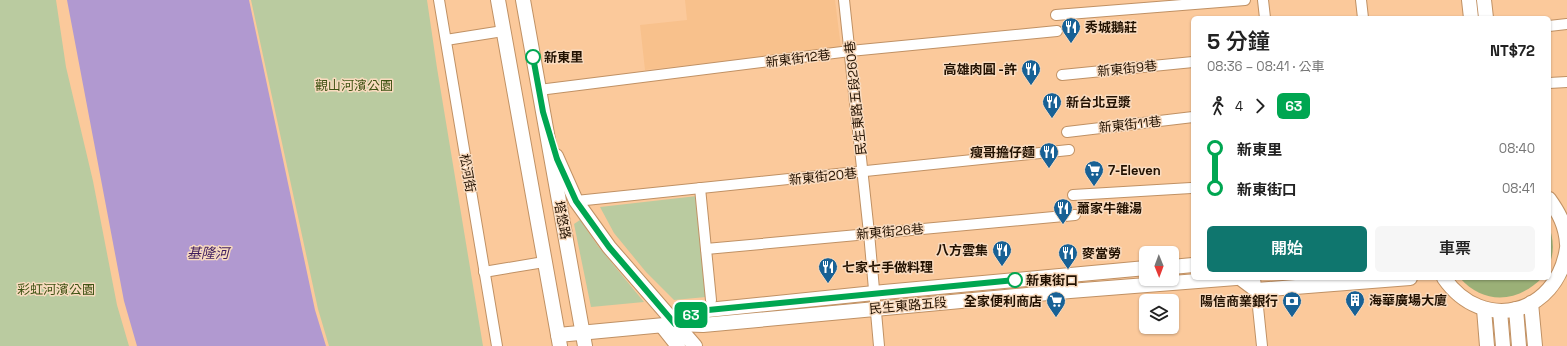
<!DOCTYPE html>
<html lang="zh-TW">
<meta charset="utf-8">
<style>
body{margin:0;font-family:"Space Grotesk","Noto Sans TC",sans-serif;background:#f6f6f6;color:#222;height:100vh;display:flex;flex-direction:column;font-size:15px;white-space:nowrap}
*{box-sizing:border-box;margin:0}
p{font-size:13px;color:#767676}
.icon{flex:none;width:22px;height:22px;fill:none;stroke:currentColor;stroke-width:2;stroke-linecap:round;stroke-linejoin:round}
.map{position:relative;flex:1;overflow:hidden}
.side{position:absolute;left:1191px;top:16px;width:360px;height:264px;display:flex;flex-direction:column;background:#fff;border-radius:6px;box-shadow:0 1px 3px #0004}
.side>*{flex:none}
.badge{padding:0 8px;border-radius:6px;font-size:14px;line-height:26px}
.needle{width:26px;rotate:179deg}
.fabs{position:absolute;left:1139px;top:246px;display:grid;gap:8px}
.fabs a{display:grid;place-items:center;width:40px;height:40px;border-radius:6px;background:#fff;box-shadow:0 1px 3px #0004;font-size:20px}
.map>.badge{position:absolute;translate:-50% -50%;box-shadow:0 0 0 2px #fff}
.legs{display:flex;align-items:center;gap:6px;height:44px;padding:0 16px;font-size:13px}
.legs p{margin-inline-start:auto}
.head{display:flex;align-items:center;justify-content:space-between;height:68px;padding:0 16px}
h1{font-size:22px;font-weight:600;line-height:30px}
.primary-button{display:flex;gap:8px;margin-top:auto;padding:8px 16px}
.primary-button a{flex:1;height:46px;border-radius:6px;background:#0f766e;color:#fff;font-size:16px;font-weight:600;line-height:46px;text-align:center}
.primary-button a+a{background:#f6f6f6;color:#222}
ul{padding:0 16px;list-style:none}
li{display:flex;align-items:center;gap:14px;height:40px;font-size:15px}
li i{display:grid;place-items:center;width:6px;height:100%;margin:0 5px;background:currentColor}
li i::after{content:'';width:10px;height:10px;margin:-5px;border:3px solid;border-radius:50%;background:#fff}
li p{margin-inline-start:auto}
li:first-child i{background:linear-gradient(#0000 50%,currentColor 0)}
li:last-child i{background:linear-gradient(currentColor 50%,#0000 0)}
.map>svg:first-child{display:block}
.built{fill:#f8c18c}
.green{fill:#bacba0}
.forest{fill:#9bb077}
.water{fill:#b199d0}
.lines{fill:none;stroke-linecap:round;stroke-linejoin:round}
.street-casing{stroke:#c09164;stroke-width:12}
.secondary-casing{stroke:#c09164;stroke-width:16}
.street{stroke:#fff;stroke-width:10}
.secondary{stroke:#fff;stroke-width:14}
.line-1-casing{stroke:#fff;stroke-width:9}
.line-1{stroke:#00a651;stroke-width:6}
.stop-1-dot{fill:#fff;stroke:#00a651;stroke-width:2}
.labels{text-anchor:middle;stroke-width:3;stroke-linejoin:round;paint-order:stroke}
.poi-label{font-size:13px;font-weight:bold;fill:#221101;stroke:#f9dbbf;text-anchor:start}
.stop-label{font-size:13px;font-weight:bold;fill:#221101;stroke:#f9dbbf;text-anchor:start}
.street-label{font-size:13px;fill:#221101;stroke:#f9dbbf}
.park-label{font-size:13px;fill:#405314;stroke:#f9dbbf}
.water-label{font-size:14px;font-style:italic;fill:#3e1c5d;stroke:#f9dbbf}
</style>
<div class="map">
<svg width="1567" height="346" viewBox="0 0 1567 346">
<rect width="100%" height="100%" fill="#fbc99b"/>
<!-- built -->
<path class="built" d="M685,0H835L841,48L645,70L640,25L687,20Z"/>
<!-- green -->
<g class="green">
<path d="M0,0H56L66,67L93,181L117,305L129,346H0Z"/>
<path d="M251,0H427L437,68L483,346H329L318,309Z"/>
<path d="M697,196L706,297L674,300L646,272L614,233L600,207Z"/>
<path d="M580,220L598,246L644,302L591,307L574,224Z"/>
</g>
<!-- forest -->
<g class="forest">
<path d="M1549,225C1553,238 1555,252 1549,265Z"/>
<path d="M1460,278H1542C1517,303 1484,305 1460,278Z"/>
</g>
<!-- water -->
<path class="water" d="M67,0H249L315,310L326,346H137L124,301Z"/>
<g class="lines">
<defs>
<g id="street">
<path d="M439,0L497,346"/>
<path d="M844,0L869,233L879,346"/>
<path d="M1263,0L1265,18"/>
<path d="M1361,0L1363,18"/>
<path d="M1056,15L1245,0"/>
<path d="M1549,26L1567,24"/>
<path d="M446,40L503,31"/>
<path d="M1062,75L1193,62"/>
<path d="M1549,83L1567,82"/>
<path d="M539,90L850,51L1057,31"/>
<path d="M1067,132L1193,117"/>
<path d="M700,188L711,300"/>
<path d="M1073,195L1191,188"/>
<path d="M576,201L1069,150"/>
<path d="M706,249L1075,215"/>
<path d="M484,272L544,262"/>
<path d="M1255,278L1262,346"/>
</g>
<g id="secondary">
<path d="M498,0L560,346"/>
<path d="M523,0L585,346"/>
<path d="M1469,0L1471,18"/>
<path d="M1484,0L1486,18"/>
<path d="M556,156L576,201L609,247L695,346"/>
<path d="M1549,199C1559,213 1566,226 1567,244"/>
<path d="M1172,267L1193,265"/>
<path d="M1240,278L1256,290L1410,278"/>
<path d="M1444,278C1483,334 1557,315 1567,248"/>
<path d="M1531,303L1535,346"/>
<path d="M1484,309L1487,346"/>
<path d="M1516,309L1519,346"/>
<path d="M1500,311L1503,346"/>
<path d="M675,324L698,311L884,292L1146,268"/>
<path d="M662,326L678,346"/>
<path d="M558,335L675,324L703,325L1070,291L1236,278"/>
</g>
</defs>
<!-- street casing -->
<use href="#street" class="street-casing"/>
<!-- secondary casing -->
<use href="#secondary" class="secondary-casing"/>
<!-- street -->
<use href="#street" class="street"/>
<!-- secondary -->
<use href="#secondary" class="secondary"/>
</g>
<g class="lines">
<defs>
<path id="line-1" d="M533,57L543,112L557,159L576,201L609,247L675,324L698,311L1015,280"/>
</defs>
<!-- line-1 casing -->
<use href="#line-1" class="line-1-casing"/>
<!-- line-1 -->
<use href="#line-1" class="line-1"/>
</g>
<!-- icons -->
<defs>
<symbol id="restaurant-pin" viewBox="-11 -11 22 30"><path d="M0 17L-7.5 6A9.5 9.5 0 1 1 7.5 6Z" fill="#186195" stroke="#f9dbbf"/><path d="M-5-6h1v4h1v-4h1v4h1v-4h1v5L-1.5 .5V6h-2V.5L-5-1ZM5-6V6H3V1.5H1.5Q1.5-4 5-6Z" fill="#fff"/></symbol>
<symbol id="supermarket-pin" viewBox="-11 -11 22 30"><path d="M0 17L-7.5 6A9.5 9.5 0 1 1 7.5 6Z" fill="#186195" stroke="#f9dbbf"/><path d="M-6-5.5h2.5l.6 2H6L4.5 2H-2.5L-4.4-4H-6ZM-1.5 3.2a1.3 1.3 0 1 0 .1 0ZM3 3.2a1.3 1.3 0 1 0 .1 0Z" fill="#fff"/></symbol>
<symbol id="building-pin" viewBox="-11 -11 22 30"><path d="M0 17L-7.5 6A9.5 9.5 0 1 1 7.5 6Z" fill="#186195" stroke="#f9dbbf"/><path d="M-4-6H4V6H1V3H-1V6H-4ZM-2.5-4.3h1.7v1.8h-1.7ZM.8-4.3h1.7v1.8H.8ZM-2.5-1h1.7V.8h-1.7ZM.8-1h1.7V.8H.8Z" fill="#fff"/></symbol>
<symbol id="bank-pin" viewBox="-11 -11 22 30"><path d="M0 17L-7.5 6A9.5 9.5 0 1 1 7.5 6Z" fill="#186195" stroke="#f9dbbf"/><path d="M-6-4H6V4H-6ZM0-2.3a2.3 2.3 0 1 0 0 4.6a2.3 2.3 0 1 0 0-4.6Z" fill="#fff"/></symbol>
</defs>
<g fill-rule="evenodd">
<use href="#restaurant-pin" x="1060" y="16" width="22" height="30"/>
<use href="#restaurant-pin" x="1020" y="58" width="22" height="30"/>
<use href="#restaurant-pin" x="1041" y="91" width="22" height="30"/>
<use href="#restaurant-pin" x="1038" y="141" width="22" height="30"/>
<use href="#supermarket-pin" x="1083" y="159" width="22" height="30"/>
<use href="#restaurant-pin" x="1052" y="197" width="22" height="30"/>
<use href="#restaurant-pin" x="991" y="239" width="22" height="30"/>
<use href="#restaurant-pin" x="1057" y="242" width="22" height="30"/>
<use href="#restaurant-pin" x="817" y="256" width="22" height="30"/>
<use href="#building-pin" x="1344" y="289" width="22" height="30"/>
<use href="#supermarket-pin" x="1045" y="290" width="22" height="30"/>
<use href="#bank-pin" x="1281" y="290" width="22" height="30"/>
</g>
<!-- markers -->
<g class="stop-1-dot">
<circle cx="533" cy="57" r="7"/>
<circle cx="1015" cy="280" r="7"/>
</g>
<g class="labels">
<!-- poi labels -->
<g class="poi-label">
<text x="1085" y="32">秀城鵝莊</text>
<text x="1017" y="74" text-anchor="end">高雄肉圓 -許</text>
<text x="1066" y="107">新台北豆漿</text>
<text x="1035" y="157" text-anchor="end">瘦哥擔仔麵</text>
<text x="1108" y="175">7-Eleven</text>
<text x="1077" y="213">蕭家牛雜湯</text>
<text x="988" y="255" text-anchor="end">八方雲集</text>
<text x="1082" y="258">麥當勞</text>
<text x="842" y="272">七家七手做料理</text>
<text x="1369" y="305">海華廣場大廈</text>
<text x="1042" y="306" text-anchor="end">全家便利商店</text>
<text x="1278" y="306" text-anchor="end">陽信商業銀行</text>
</g>
<!-- stop labels -->
<g class="stop-label">
<text x="544" y="62">新東里</text>
<text x="1026" y="285">新東街口</text>
</g>
<!-- street labels -->
<g class="street-label">
<text transform="translate(798 58) rotate(-7)" y="5">新東街12巷</text>
<text transform="translate(1127 68) rotate(-6)" y="5">新東街9巷</text>
<text transform="translate(855 98) rotate(-96)" y="5">民生東路五段260巷</text>
<text transform="translate(1130 124) rotate(-6)" y="5">新東街11巷</text>
<text transform="translate(468 173) rotate(80)" y="5">松河街</text>
<text transform="translate(823 176) rotate(-6)" y="5">新東街20巷</text>
<text transform="translate(563 220) rotate(79)" y="5">塔悠路</text>
<text transform="translate(890 231) rotate(-5)" y="5">新東街26巷</text>
<text transform="translate(908 305) rotate(-5)" y="5">民生東路五段</text>
</g>
<!-- park labels -->
<g class="park-label">
<text x="354" y="90">觀山河濱公園</text>
<text x="56" y="294">彩虹河濱公園</text>
</g>
<!-- water labels -->
<g class="water-label">
<text x="208" y="258">基隆河</text>
</g>
</g>
</svg>
<div class="fabs">
<a><svg class="needle" viewBox="-14 -14 28 28"><path d="M0-13l5 13h-10z" fill="#e53935"/><path d="M0 13l5-13h-10z" fill="#767676"/></svg></a>
<a><svg class="icon" aria-label="layers" viewBox="0 0 24 24"><path d="M12 4l9 5-9 5-9-5zM3 14l9 5 9-5"/></svg></a>
</div>
<b class="badge" style="left:691px;top:315px;background:#00a651;color:#fff">63</b>
<section class="side">
<div class="head"><div><h1>5 分鐘</h1><p>08:36 – 08:41 · 公車</p></div><b>NT$72</b></div>
<div class="legs"><svg class="icon" aria-label="walk" viewBox="0 0 24 24"><circle cx="13" cy="4" r="2"/><path d="M13 8l-2 6 4 7M11 14l-3 7M7 12l3-4h3l4 4"/></svg>4<svg class="icon" aria-label="forward" viewBox="0 0 24 24"><path d="M9 5l7 7-7 7"/></svg><b class="badge" style="background:#00a651;color:#fff">63</b></div>
<ul>
<li><i style="color:#00a651"></i><b>新東里</b><p>08:40</p></li>
<li><i style="color:#00a651"></i><b>新東街口</b><p>08:41</p></li>
</ul>
<div class="primary-button"><a>開始</a><a>車票</a></div>
</section>
</div>
